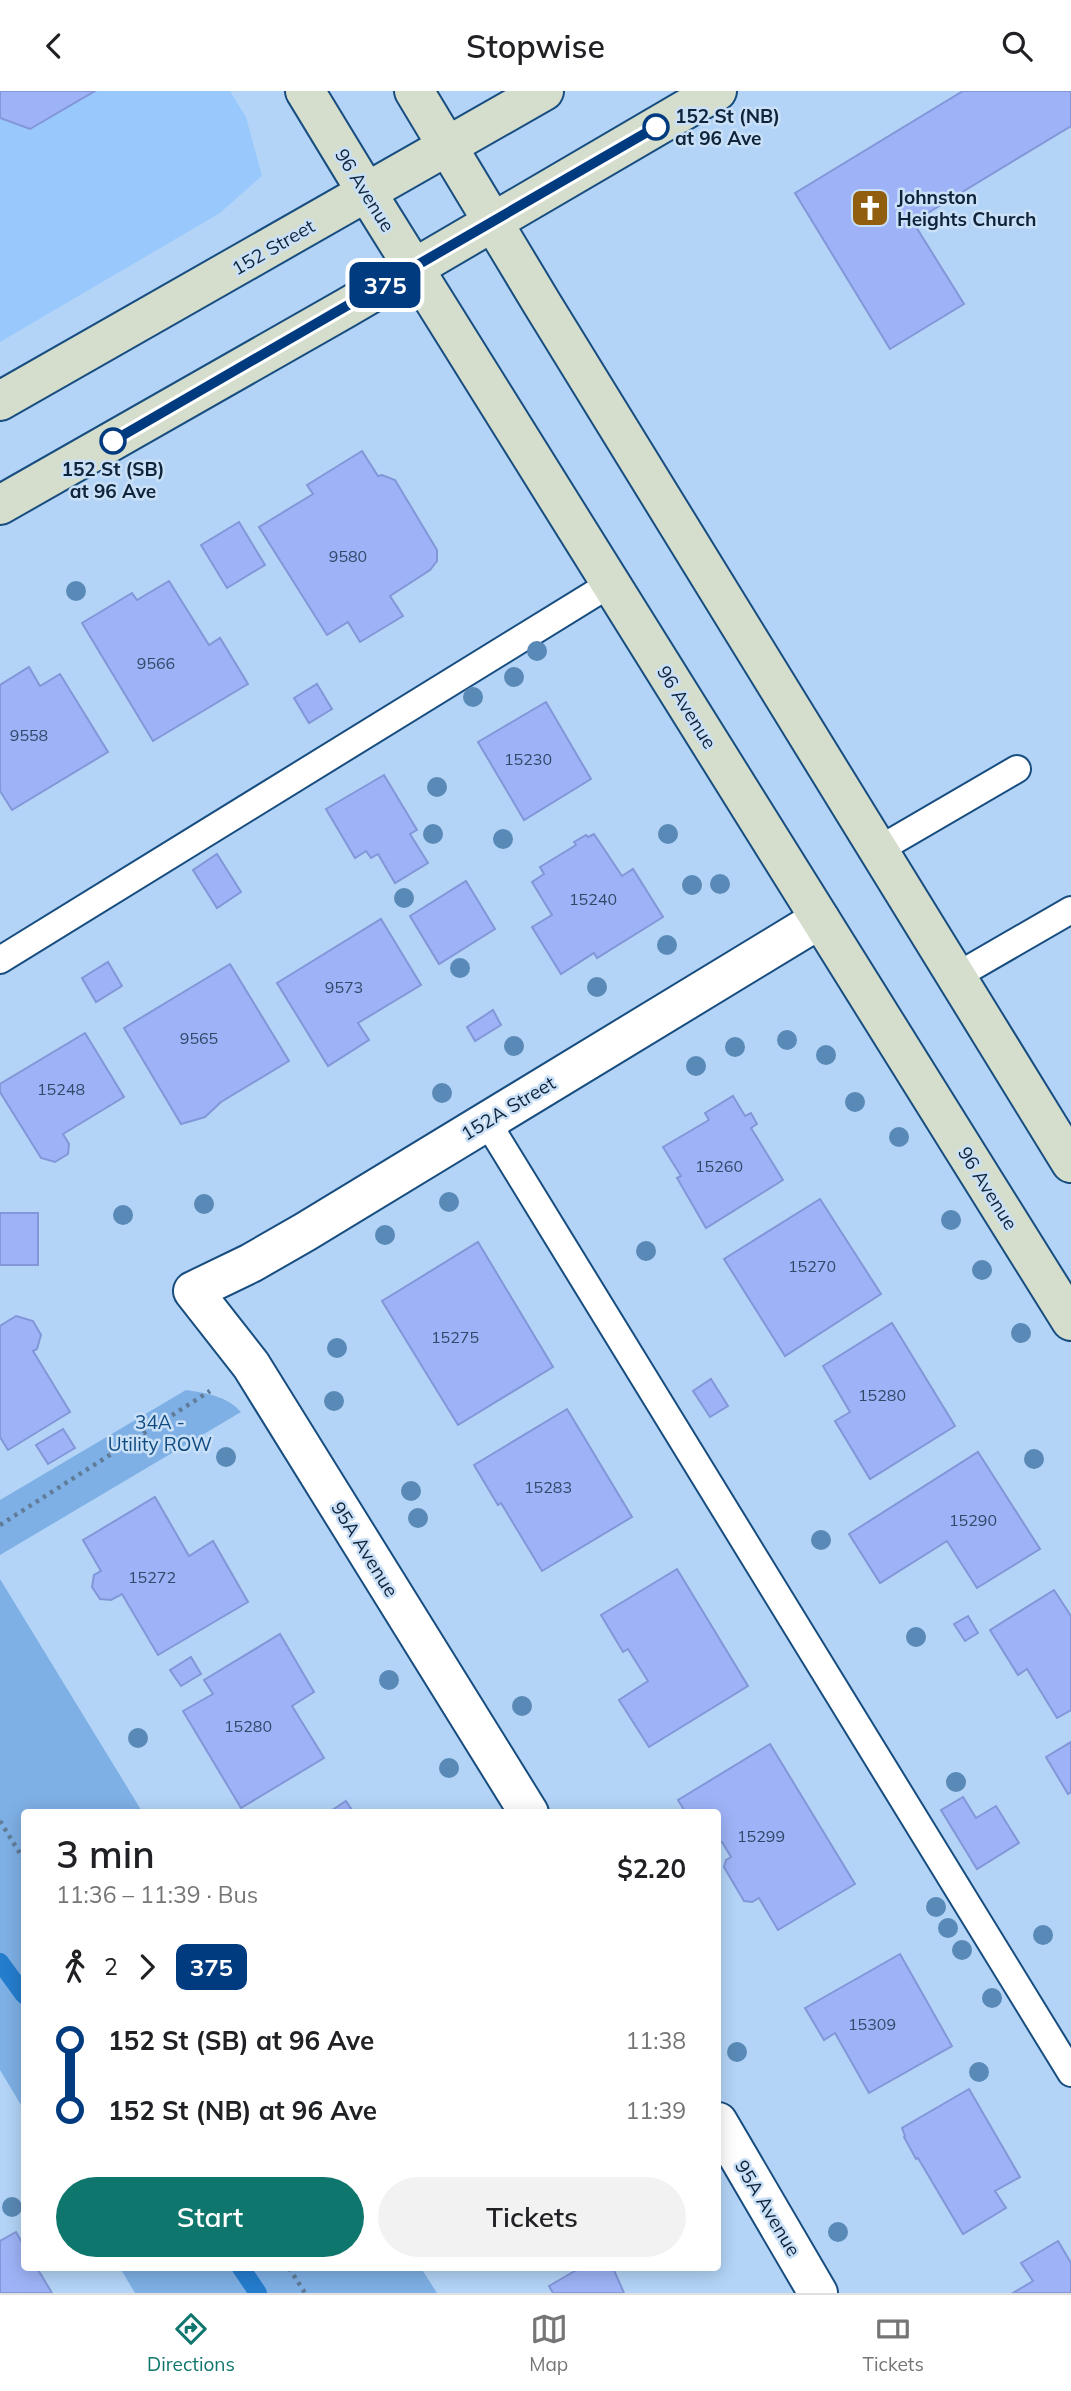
<!DOCTYPE html>
<meta charset="utf-8">
<style>
body{margin:0;font-family:Mulish,sans-serif;background:#f2f2f2;color:#202124;height:100vh;display:flex;flex-direction:column;font-size:26px;white-space:nowrap}
*{box-sizing:border-box;margin:0}
p{font-size:23px;color:#757577}
.icon{flex:none;width:38px;height:38px;fill:none;stroke:currentColor;stroke-width:2;stroke-linecap:round;stroke-linejoin:round}
.map{position:relative;flex:1;overflow:hidden}
.side{position:absolute;left:21px;top:1718px;width:700px;height:462px;display:flex;flex-direction:column;background:#fff;border-radius:7px;box-shadow:0 4px 18px #0003}
.side>*{flex:none}
.badge{padding:0 14px;border-radius:10px;font-size:24px;line-height:46px}
.map>.badge{position:absolute;translate:-50% -50%;box-shadow:0 0 0 4px #fff}
.legs{display:flex;align-items:center;gap:10px;height:77px;padding:0 35px;font-size:23px}
.legs p{margin-inline-start:auto}
.headline{display:flex;align-items:center;justify-content:space-between;height:119px;padding:0 35px}
h1{font-size:38px;font-weight:600;line-height:52px}
.button{display:flex;gap:14px;margin-top:auto;padding:14px 35px}
.button a{flex:1;height:80px;border-radius:42px;background:#0f766e;color:#fff;font-size:28px;font-weight:600;line-height:80px;text-align:center}
.button a+a{background:#f2f2f2;color:#202124}
ul{padding:0 35px;list-style:none}
li{display:flex;align-items:center;gap:24px;height:70px;font-size:26px}
li i{display:grid;place-items:center;width:10px;height:100%;margin:0 9px;background:currentColor}
li i::after{content:'';width:18px;height:18px;margin:-9px;border:5px solid;border-radius:50%;background:#fff}
li p{margin-inline-start:auto}
li:first-child i{background:linear-gradient(#0000 50%,currentColor 0)}
li:last-child i{background:linear-gradient(currentColor 50%,#0000 0)}
header{display:flex;justify-content:space-between;align-items:center;height:91px;padding:0 35px;background:#fff;font-size:32px;font-weight:600}
.tabs{display:flex;justify-content:space-around;align-items:center;height:98px;border-top:2px solid #e0e0e0;background:#fff;font-size:19px;color:#757577}
.tabs a{display:grid;justify-items:center;gap:4px}
.tabs .selected{color:#0f766e}
.map>svg:first-child{display:block}
.built{fill:#99c9fc}
.green{fill:#7eb0e5}
.lines{fill:none;stroke-linecap:round;stroke-linejoin:round}
.stream{stroke:#257dce;stroke-width:18}
.building{fill:#9eb3f7;stroke:#8296d8;stroke-width:2}
.lane-casing{stroke:#184d7f;stroke-width:30}
.street-casing{stroke:#184d7f;stroke-width:42}
.secondary-casing{stroke:#184d7f;stroke-width:42}
.path{stroke:#617c99;stroke-width:4.5;stroke-dasharray:3.5 5;stroke-linecap:butt}
.lane{stroke:#fff;stroke-width:26}
.street{stroke:#fff;stroke-width:38}
.secondary{stroke:#d5decd;stroke-width:38}
.tree{fill:#5989b6}
.line-1-casing{stroke:#fff;stroke-width:16}
.line-1{stroke:#003b80;stroke-width:10}
.stop-1-dot{fill:#fff;stroke:#003b80;stroke-width:3.5}
.labels{text-anchor:middle;stroke-width:5;stroke-linejoin:round;paint-order:stroke}
.number-label{font-size:16px;fill:#324869}
.stop-label{font-size:19px;font-weight:bold;fill:#0e243a;stroke:#cae0f7;text-anchor:start}
.street-label{font-size:19px;fill:#0e243a;stroke:#cae0f7}
.poi-label{font-size:19px;font-weight:bold;fill:#0e243a;stroke:#cae0f7;text-anchor:start}
.park-label{font-size:19px;fill:#0f4b81;stroke:#cae0f7}
</style>
<header><svg class="icon" aria-label="back" viewBox="0 0 24 24"><path d="M15 5l-7 7 7 7"/></svg>Stopwise<svg class="icon" aria-label="search" viewBox="0 0 24 24"><circle cx="10" cy="10" r="6"/><path d="M15 15l6 6"/></svg></header>
<div class="map">
<svg width="1071" height="2202" viewBox="0 0 1071 2202">
<rect width="100%" height="100%" fill="#b3d4f7"/>
<!-- built -->
<path class="built" d="M0,0H230L246,26L262,85L220,122L0,251Z"/>
<!-- green -->
<g class="green">
<path d="M186,1299C206,1302 227,1305 241,1321L0,1464V1409Z"/>
<path d="M0,1488L143,1722H24V2019L0,1979Z"/>
<path d="M120,2177H421L437,2202H135Z"/>
</g>
<g class="lines">
<!-- stream -->
<g class="stream">
<path d="M0,1871L24,1904"/>
<path d="M241,2177L258,2202"/>
</g>
</g>
<!-- building -->
<g class="building">
<path d="M0,0H95L30,38L0,27Z"/>
<path d="M963,0H1071V35L913,131L964,213L890,258L795,102Z"/>
<path d="M362,360L378,385L382,384L395,389L437,459V470L430,479L390,505L403,525L360,551L348,531L327,544L259,436L313,403L307,394Z"/>
<path d="M239,431L265,474L227,497L201,454Z"/>
<path d="M169,490L209,554L220,547L248,593L153,650L82,532L132,502L137,509Z"/>
<path d="M29,576L40,595L60,583L108,661L12,719L0,700V594Z"/>
<path d="M317,593L332,618L309,632L294,607Z"/>
<path d="M546,611L591,688L524,729L478,651Z"/>
<path d="M384,684L417,739L410,743L428,772L395,792L378,763L371,767L366,760L355,767L326,718Z"/>
<path d="M594,743L622,785L633,778L663,826L597,867L594,862L561,883L532,836L552,824L532,791L544,783L540,776L576,754L574,751L586,744L588,746Z"/>
<path d="M217,763L241,801L217,817L193,779Z"/>
<path d="M466,790L495,838L439,873L410,825Z"/>
<path d="M381,828L421,894L358,932L369,949L328,975L277,892Z"/>
<path d="M108,871L122,895L96,911L82,887Z"/>
<path d="M230,873L289,970L221,1011L205,1026L181,1033L124,937Z"/>
<path d="M493,919L501,934L475,950L467,936Z"/>
<path d="M85,942L124,1006L63,1043L69,1053L68,1063L55,1071L41,1067L0,1001V993Z"/>
<path d="M733,1005L745,1025L751,1022L757,1033L751,1037L783,1089L706,1137L677,1087L681,1085L663,1056L709,1029L705,1022Z"/>
<path d="M820,1108L881,1203L785,1265L724,1168Z"/>
<rect x="0" y="1122" width="38" height="52"/>
<path d="M478,1151L553,1276L458,1334L382,1210Z"/>
<path d="M16,1225L33,1230L41,1244L37,1258L33,1260L70,1321L8,1359L0,1346V1235Z"/>
<path d="M892,1232L955,1335L870,1388L835,1330L850,1321L823,1275Z"/>
<path d="M711,1288L728,1315L710,1326L693,1300Z"/>
<path d="M567,1318L632,1426L542,1480L501,1412L498,1414L474,1374Z"/>
<path d="M63,1338L75,1357L48,1373L36,1354Z"/>
<path d="M978,1361L1040,1458L977,1497L947,1450L880,1492L849,1443Z"/>
<path d="M155,1406L189,1465L213,1450L248,1511L158,1564L122,1503L111,1509L100,1508L92,1496L94,1484L101,1480L83,1449Z"/>
<path d="M677,1478L748,1595L649,1656L619,1609L648,1590L628,1558L623,1561L601,1524Z"/>
<path d="M1054,1499L1071,1525V1619L1057,1627L1027,1578L1018,1584L990,1539Z"/>
<path d="M968,1525L978,1542L965,1550L954,1533Z"/>
<path d="M280,1543L314,1601L292,1615L324,1667L241,1717L183,1620L213,1603L204,1589Z"/>
<path d="M191,1566L201,1583L181,1595L170,1579Z"/>
<path d="M1071,1651V1701L1068,1703L1046,1666Z"/>
<path d="M770,1653L855,1793L778,1839L759,1807L752,1811L744,1810L724,1776L726,1769L731,1766L722,1751L718,1753V1722H686L678,1709Z"/>
<path d="M963,1706L976,1727L996,1715L1019,1752L977,1778L941,1719Z"/>
<path d="M346,1710L354,1722H328Z"/>
<path d="M900,1863L952,1955L869,2002L835,1942L824,1949L805,1917Z"/>
<path d="M969,1998L1020,2086L995,2100L1006,2117L963,2143L918,2067L916,2068L904,2046L905,2045L902,2037Z"/>
<path d="M16,2141L24,2155V2177H37L52,2202H0V2150Z"/>
<path d="M1058,2150L1071,2172V2202H1013L1033,2190L1021,2172Z"/>
<path d="M580,2177H613L624,2202H553L549,2195Z"/>
</g>
<g class="lines">
<defs>
<g id="lane">
<path d="M878,759L1017,678"/>
<path d="M0,869L610,493"/>
<path d="M955,886L1071,819"/>
<path d="M487,1031L1071,1982"/>
</g>
<g id="street">
<path d="M529,1722L251,1274L193,1200L251,1172L305,1141L820,828"/>
<path d="M718,2031L818,2202"/>
</g>
<g id="secondary">
<path d="M305,0L367,102L1071,1230"/>
<path d="M414,0L541,211L1071,1072"/>
<path d="M0,310L544,0"/>
<path d="M0,414L346,217L717,0"/>
</g>
</defs>
<!-- lane casing -->
<use href="#lane" class="lane-casing"/>
<!-- street casing -->
<use href="#street" class="street-casing"/>
<!-- secondary casing -->
<use href="#secondary" class="secondary-casing"/>
<!-- path -->
<g class="path">
<path d="M0,1434L210,1300"/>
<path d="M0,1730L24,1769"/>
<path d="M289,2177L305,2202"/>
</g>
<!-- lane -->
<use href="#lane" class="lane"/>
<!-- street -->
<use href="#street" class="street"/>
<!-- secondary -->
<use href="#secondary" class="secondary"/>
</g>
<!-- trees -->
<g class="tree">
<circle cx="76" cy="500" r="10"/>
<circle cx="537" cy="560" r="10"/>
<circle cx="514" cy="586" r="10"/>
<circle cx="473" cy="606" r="10"/>
<circle cx="437" cy="696" r="10"/>
<circle cx="433" cy="743" r="10"/>
<circle cx="668" cy="743" r="10"/>
<circle cx="503" cy="748" r="10"/>
<circle cx="720" cy="793" r="10"/>
<circle cx="692" cy="794" r="10"/>
<circle cx="404" cy="807" r="10"/>
<circle cx="667" cy="854" r="10"/>
<circle cx="460" cy="877" r="10"/>
<circle cx="597" cy="896" r="10"/>
<circle cx="787" cy="949" r="10"/>
<circle cx="514" cy="955" r="10"/>
<circle cx="735" cy="956" r="10"/>
<circle cx="826" cy="964" r="10"/>
<circle cx="696" cy="975" r="10"/>
<circle cx="442" cy="1002" r="10"/>
<circle cx="855" cy="1011" r="10"/>
<circle cx="899" cy="1046" r="10"/>
<circle cx="449" cy="1111" r="10"/>
<circle cx="204" cy="1113" r="10"/>
<circle cx="123" cy="1124" r="10"/>
<circle cx="951" cy="1129" r="10"/>
<circle cx="385" cy="1144" r="10"/>
<circle cx="646" cy="1160" r="10"/>
<circle cx="982" cy="1179" r="10"/>
<circle cx="1021" cy="1242" r="10"/>
<circle cx="337" cy="1257" r="10"/>
<circle cx="334" cy="1310" r="10"/>
<circle cx="226" cy="1366" r="10"/>
<circle cx="1034" cy="1368" r="10"/>
<circle cx="411" cy="1400" r="10"/>
<circle cx="418" cy="1427" r="10"/>
<circle cx="821" cy="1449" r="10"/>
<circle cx="916" cy="1546" r="10"/>
<circle cx="389" cy="1589" r="10"/>
<circle cx="522" cy="1615" r="10"/>
<circle cx="138" cy="1647" r="10"/>
<circle cx="449" cy="1677" r="10"/>
<circle cx="956" cy="1691" r="10"/>
<circle cx="936" cy="1816" r="10"/>
<circle cx="948" cy="1837" r="10"/>
<circle cx="1043" cy="1844" r="10"/>
<circle cx="962" cy="1859" r="10"/>
<circle cx="992" cy="1907" r="10"/>
<circle cx="737" cy="1961" r="10"/>
<circle cx="979" cy="1981" r="10"/>
<circle cx="12" cy="2116" r="10"/>
<circle cx="838" cy="2141" r="10"/>
</g>
<g class="lines">
<defs>
<path id="line-1" d="M113,350L656,36"/>
</defs>
<!-- line-1 casing -->
<use href="#line-1" class="line-1-casing"/>
<!-- line-1 -->
<use href="#line-1" class="line-1"/>
</g>
<!-- icons -->
<defs>
<symbol id="church-square" viewBox="-11 -11 22 22"><rect x="-9" y="-9" width="18" height="18" rx="4" fill="#915e10" stroke="#cae0f7"/><path d="M-1.2-6h2.4v3.5h3.3v2.4h-3.3V6h-2.4V-.1h-3.3v-2.4h3.3Z" fill="#fff"/></symbol>
</defs>
<g fill-rule="evenodd">
<use href="#church-square" x="848" y="95" width="44" height="44"/>
</g>
<!-- markers -->
<g class="stop-1-dot">
<circle cx="656" cy="36" r="12"/>
<circle cx="113" cy="350" r="12"/>
</g>
<g class="labels">
<!-- number labels -->
<g class="number-label">
<text x="348" y="471">9580</text>
<text x="156" y="578">9566</text>
<text x="29" y="650">9558</text>
<text x="528" y="674">15230</text>
<text x="593" y="814">15240</text>
<text x="344" y="902">9573</text>
<text x="199" y="953">9565</text>
<text x="61" y="1004">15248</text>
<text x="719" y="1081">15260</text>
<text x="812" y="1181">15270</text>
<text x="455" y="1252">15275</text>
<text x="882" y="1310">15280</text>
<text x="548" y="1402">15283</text>
<text x="973" y="1435">15290</text>
<text x="152" y="1492">15272</text>
<text x="248" y="1641">15280</text>
<text x="761" y="1751">15299</text>
<text x="872" y="1939">15309</text>
</g>
<!-- stop labels -->
<g class="stop-label">
<text x="675" y="32">152 St (NB)<tspan x="675" dy="22">at 96 Ave</tspan></text>
<text x="113" y="385" text-anchor="middle">152 St (SB)<tspan x="113" dy="22">at 96 Ave</tspan></text>
</g>
<!-- street labels -->
<g class="street-label">
<text transform="translate(365 99) rotate(58)" y="7">96 Avenue</text>
<text transform="translate(273 156) rotate(-30)" y="7">152 Street</text>
<text transform="translate(687 616) rotate(58)" y="7">96 Avenue</text>
<text transform="translate(508 1017) rotate(-31)" y="7">152A Street</text>
<text transform="translate(988 1097) rotate(58)" y="7">96 Avenue</text>
<text transform="translate(365 1458) rotate(58)" y="7">95A Avenue</text>
<text transform="translate(768 2117) rotate(59)" y="7">95A Avenue</text>
</g>
<!-- poi labels -->
<g class="poi-label">
<text x="897" y="113">Johnston<tspan x="897" dy="22">Heights Church</tspan></text>
</g>
<!-- park labels -->
<g class="park-label">
<text x="160" y="1338">34A -<tspan x="160" dy="22">Utility ROW</tspan></text>
</g>
</g>
</svg>
<b class="badge" style="left:385px;top:194px;background:#003b80;color:#fff">375</b>
<section class="side">
<div class="headline"><div><h1>3 min</h1><p>11:36 – 11:39 · Bus</p></div><b>$2.20</b></div>
<div class="legs"><svg class="icon" aria-label="walk" viewBox="0 0 24 24"><circle cx="13" cy="4" r="2"/><path d="M13 8l-2 6 4 7M11 14l-3 7M7 12l3-4h3l4 4"/></svg>2<svg class="icon" aria-label="forward" viewBox="0 0 24 24"><path d="M9 5l7 7-7 7"/></svg><b class="badge" style="background:#003b80;color:#fff">375</b></div>
<ul>
<li><i style="color:#003b80"></i><b>152 St (SB) at 96 Ave</b><p>11:38</p></li>
<li><i style="color:#003b80"></i><b>152 St (NB) at 96 Ave</b><p>11:39</p></li>
</ul>
<div class="button"><a>Start</a><a>Tickets</a></div>
</section>
</div>
<nav class="tabs">
<a class="selected"><svg class="icon" aria-label="directions" viewBox="0 0 24 24"><path d="M12 3l9 9-9 9-9-9zM9 14v-3h6M13 9l2 2-2 2"/></svg>Directions</a>
<a><svg class="icon" aria-label="map" viewBox="0 0 24 24"><path d="M3 6l6-2 6 2 6-2v14l-6 2-6-2-6 2zM9 4v14M15 6v14"/></svg>Map</a>
<a><svg class="icon" aria-label="tickets" viewBox="0 0 24 24"><path d="M3 7h18v10H3zM15 7v10"/></svg>Tickets</a>
</nav>
